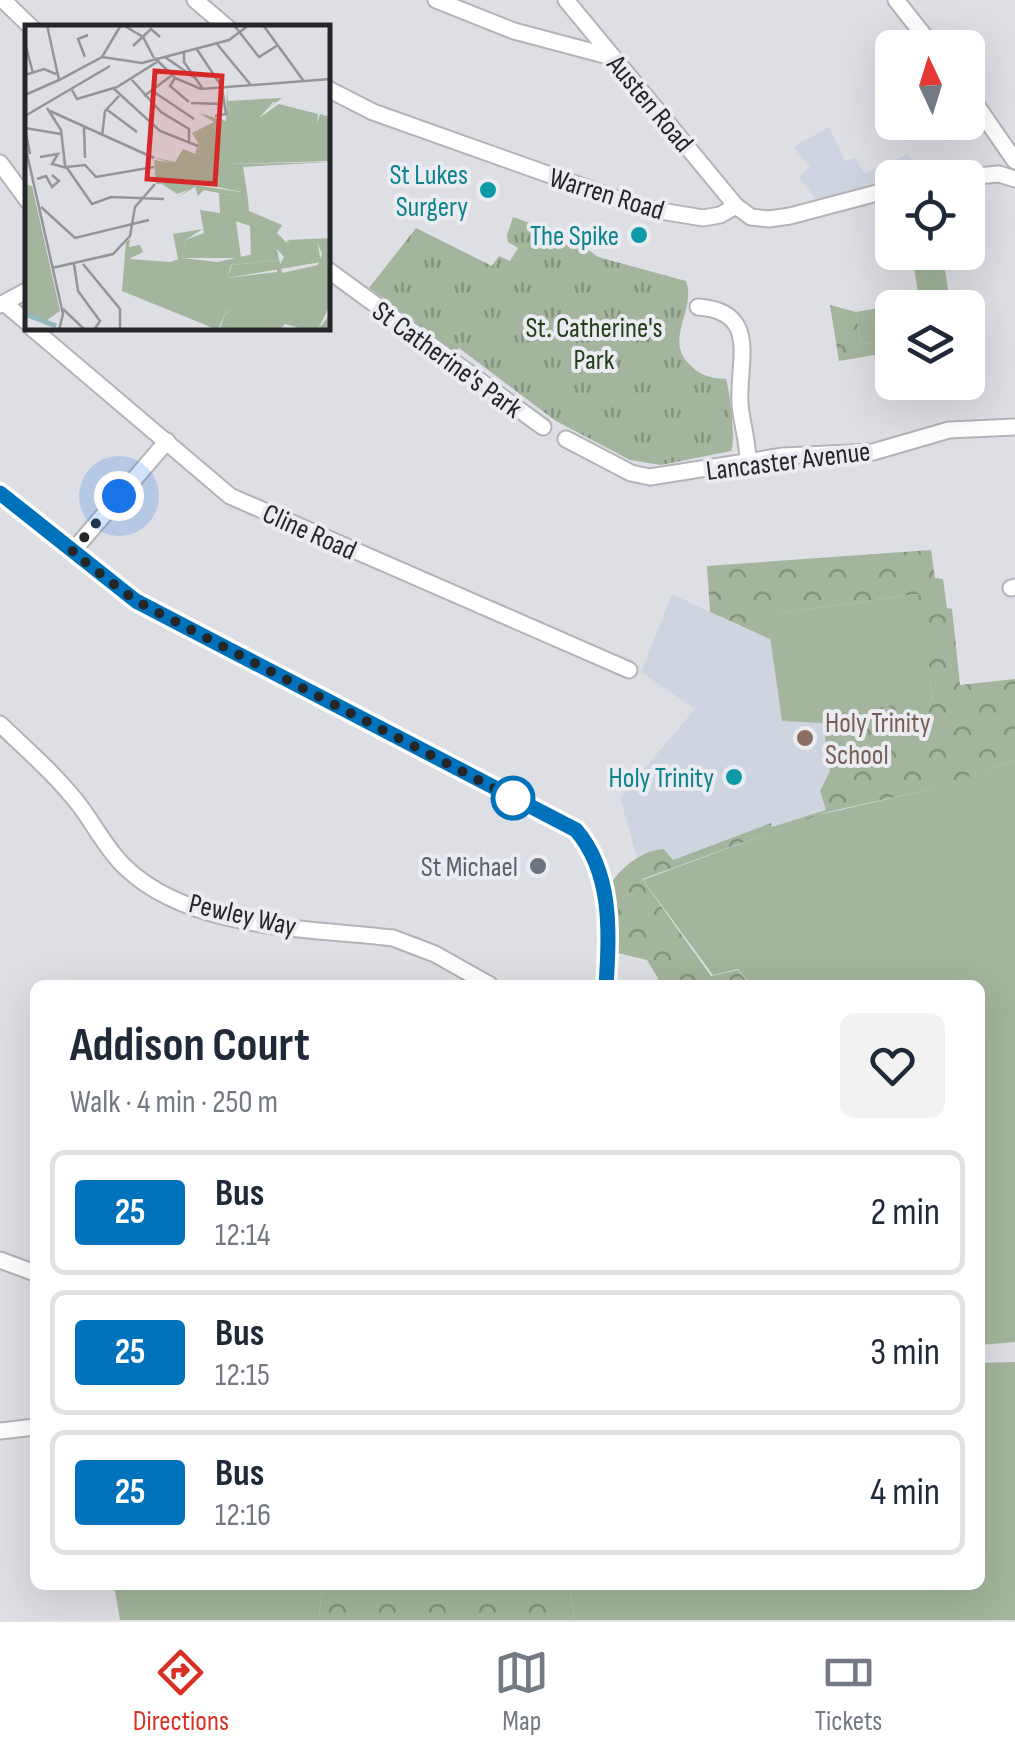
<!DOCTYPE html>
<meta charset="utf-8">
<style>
body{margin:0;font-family:"Sofia Sans Condensed",sans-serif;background:#f2f2f3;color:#1f2937;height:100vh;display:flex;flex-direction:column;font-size:38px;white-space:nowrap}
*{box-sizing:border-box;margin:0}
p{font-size:32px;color:#747a83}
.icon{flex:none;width:55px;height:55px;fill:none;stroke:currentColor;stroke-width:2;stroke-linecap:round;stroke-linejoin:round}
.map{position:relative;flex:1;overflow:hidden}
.details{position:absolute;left:30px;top:980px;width:955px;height:610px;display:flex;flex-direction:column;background:#fff;border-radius:15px;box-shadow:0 10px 40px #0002}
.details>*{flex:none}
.badge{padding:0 20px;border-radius:8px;font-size:35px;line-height:65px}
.needle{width:65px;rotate:356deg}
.fabs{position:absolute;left:875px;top:30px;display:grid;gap:20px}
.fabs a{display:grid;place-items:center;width:110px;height:110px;border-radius:15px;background:#fff;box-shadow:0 10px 40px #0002;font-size:50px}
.you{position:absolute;width:50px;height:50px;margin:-25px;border:8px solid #fff;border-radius:50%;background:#1a73e8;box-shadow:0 0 0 15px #1a73e833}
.map>.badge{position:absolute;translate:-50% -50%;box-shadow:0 0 0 5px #fff}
.round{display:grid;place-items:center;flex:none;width:105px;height:105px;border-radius:15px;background:#f2f2f3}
.head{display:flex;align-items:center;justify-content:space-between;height:170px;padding:0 40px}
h1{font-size:48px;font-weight:700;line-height:75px}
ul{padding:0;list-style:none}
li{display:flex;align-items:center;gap:30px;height:125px;margin:0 20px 15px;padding:0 20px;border:5px solid #e0e1e3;border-radius:15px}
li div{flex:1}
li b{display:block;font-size:38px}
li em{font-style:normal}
li .badge{min-width:110px;font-weight:700;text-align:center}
.tabs{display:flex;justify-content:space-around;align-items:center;height:140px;border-top:2px solid #e0e1e3;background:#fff;font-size:28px;color:#747a83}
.tabs a{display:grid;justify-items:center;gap:5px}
.tabs .on{color:#d93025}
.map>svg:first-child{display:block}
.built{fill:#cfd5e0}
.grass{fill:#a3b59c}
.forest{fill:url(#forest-crowns)}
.park{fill:url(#park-tufts)}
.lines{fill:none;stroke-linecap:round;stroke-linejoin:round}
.street-casing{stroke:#b2b4b8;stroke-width:19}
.street{stroke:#fff;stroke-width:15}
.line-casing{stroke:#fff;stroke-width:22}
.line{stroke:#0072bc;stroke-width:15}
.walk{stroke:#252628;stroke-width:10;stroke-dasharray:0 18}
.culture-dot{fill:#0f9aa8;stroke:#eaecf1;stroke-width:4}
.education-dot{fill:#8d6e63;stroke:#eaecf1;stroke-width:4}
.stop-dot{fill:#fff;stroke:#0072bc;stroke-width:5}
.worship-dot{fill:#6b7280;stroke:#eaecf1;stroke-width:4}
.labels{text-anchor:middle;stroke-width:8;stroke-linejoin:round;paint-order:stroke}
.street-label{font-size:28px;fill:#252628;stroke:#eaecf1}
.culture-label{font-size:28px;fill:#0d838f;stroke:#eaecf1;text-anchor:end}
.park-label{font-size:28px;fill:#233f17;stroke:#eaecf1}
.education-label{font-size:28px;fill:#785e54;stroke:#eaecf1;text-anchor:start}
.worship-label{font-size:28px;fill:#5b616d;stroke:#eaecf1;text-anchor:end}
.inset-river{fill:none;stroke:#91babd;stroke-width:5}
.inset-road{fill:none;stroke:#939599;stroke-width:2.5}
.view{fill:#d62828;fill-opacity:0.15;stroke:#d62828;stroke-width:5}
.inset-edge{fill:none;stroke:#252628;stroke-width:5}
</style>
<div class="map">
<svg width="1015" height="1620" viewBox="0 0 1015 1620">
<defs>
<pattern id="forest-crowns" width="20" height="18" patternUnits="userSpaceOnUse" patternTransform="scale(2.5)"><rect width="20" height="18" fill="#a3b59c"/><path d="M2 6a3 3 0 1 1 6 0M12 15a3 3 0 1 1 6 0" fill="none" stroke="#85937f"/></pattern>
<pattern id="park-tufts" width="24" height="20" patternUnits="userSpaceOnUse" patternTransform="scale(2.5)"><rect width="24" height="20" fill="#a3b59c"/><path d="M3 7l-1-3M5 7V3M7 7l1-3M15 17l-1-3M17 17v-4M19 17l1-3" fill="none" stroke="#85937f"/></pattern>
</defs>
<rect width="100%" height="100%" fill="#dddfe4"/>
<!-- built -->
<g class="built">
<path d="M829,127L845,161L855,158L864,173L908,154L921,175L892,178V182L819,202L799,178L810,166L793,147Z"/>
<path d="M925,584L840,809L643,880L620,797L695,709L641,672L672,594L741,627Z"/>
</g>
<!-- grass -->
<g class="grass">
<path d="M912,253H942L951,307L892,308V339L861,344L856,312L919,301Z"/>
<path d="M919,594L933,701L782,721L767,615Z"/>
<path d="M1015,760V1342L980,1345V985H751L738,969L713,975L643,880L814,816L940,787Z"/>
<path d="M1015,1362V1620H575L569,1585H980V1363Z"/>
<path d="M114,1585H322L319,1620H120Z"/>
</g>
<!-- forest -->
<g class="forest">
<path d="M830,305L856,312L861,344L892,339V352L839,361Z"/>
<path d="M931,550L935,578L943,579L947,608L952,609L960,685L1015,679V760L941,787L827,812L642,879L711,976L738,970L750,985H657L658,978L647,960L618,953L612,882C623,866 643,850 664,849L673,860L771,823L772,827L826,810L820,791L830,771L823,723L782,721L933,700L918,594L768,615L770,639L710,612L707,566Z"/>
<path d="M322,1585H478L485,1588L488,1585H569L575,1620H319Z"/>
</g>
<!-- park -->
<path class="park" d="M513,217L572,238L598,257L686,281C697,310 663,339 690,365C701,376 710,378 726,379C730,392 736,440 731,451L661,465L630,460L556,421L459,348L455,352L427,336L425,330L369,288L416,228L492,266L499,256L510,261L518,248L508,242L507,235Z"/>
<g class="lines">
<defs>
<g id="street">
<path d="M3,0L32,28"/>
<path d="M195,0L228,28"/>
<path d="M436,0L514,31L612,57"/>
<path d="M566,0L736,206L751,217L769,219L790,216L892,189"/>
<path d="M896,0L934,48"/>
<path d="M328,89L373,112L643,208L703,218L720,215L736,206"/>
<path d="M968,93L1015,161"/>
<path d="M0,163L28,201"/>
<path d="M953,178L999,174L1015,179"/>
<path d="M328,270L543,427"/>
<path d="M4,303L28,323"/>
<path d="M0,305L28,290"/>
<path d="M698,307C761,311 737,363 740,405C742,424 748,442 748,461"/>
<path d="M32,328L230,496L629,670"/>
<path d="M566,439L631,473L650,477L783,456L873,452L949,430L1015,427"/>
<path d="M0,493L135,601L576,830C612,871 610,932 606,985"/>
<path d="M72,552L167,441"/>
<path d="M1011,588L1015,587"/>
<path d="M0,724C27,750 57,776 80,806C95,826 107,850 125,867C190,930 309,928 393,938L435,954L490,985"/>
<path d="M0,1260L35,1273"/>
<path d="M0,1431L35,1427"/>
</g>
</defs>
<!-- street casing -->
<use href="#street" class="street-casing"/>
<!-- street -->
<use href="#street" class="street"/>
</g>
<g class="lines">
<defs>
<path id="line" d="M0,493L136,601L576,830C612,872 610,932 606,985"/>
</defs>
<!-- line casing -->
<use href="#line" class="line-casing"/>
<!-- line -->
<use href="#line" class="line"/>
<!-- walk -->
<path class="walk" d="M119,496L72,552L136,601L513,798"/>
</g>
<!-- markers -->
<g class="culture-dot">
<circle cx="488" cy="190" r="10"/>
<circle cx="639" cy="235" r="10"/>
<circle cx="734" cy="777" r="10"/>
</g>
<circle class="education-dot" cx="805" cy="738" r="10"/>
<circle class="stop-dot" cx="513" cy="798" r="20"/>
<circle class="worship-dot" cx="538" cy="866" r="10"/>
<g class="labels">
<!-- street labels -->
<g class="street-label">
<text transform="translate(651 103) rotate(50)" y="10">Austen Road</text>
<text transform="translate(607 193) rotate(17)" y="10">Warren Road</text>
<text transform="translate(448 359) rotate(36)" y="10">St Catherine's Park</text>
<text transform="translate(788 460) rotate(-7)" y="10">Lancaster Avenue</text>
<text transform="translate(310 531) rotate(24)" y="10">Cline Road</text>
<text transform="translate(243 914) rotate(13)" y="10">Pewley Way</text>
</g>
<!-- culture labels -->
<g class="culture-label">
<text x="468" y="184">St Lukes<tspan x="468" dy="32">Surgery</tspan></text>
<text x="619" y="245">The Spike</text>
<text x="714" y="787">Holy Trinity</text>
</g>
<!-- park labels -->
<g class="park-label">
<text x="594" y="337">St. Catherine's<tspan x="594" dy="32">Park</tspan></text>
</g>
<!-- education labels -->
<g class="education-label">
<text x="825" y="732">Holy Trinity<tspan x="825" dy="32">School</tspan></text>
</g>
<!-- worship labels -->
<g class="worship-label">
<text x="518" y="876">St Michael</text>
</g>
</g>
<!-- overview -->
<g transform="translate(25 25)">
<rect width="305" height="305" fill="#dddfe4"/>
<path d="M251,74L234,93L254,79L293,89L292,98L295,89L305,92V136L202,139L216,142L217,167L144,152L143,158L131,159L129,135L167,141L175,118L169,108L228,90L205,96L204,78ZM194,168L223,174L224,186L257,200L252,208L261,217L292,215L296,237L202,253L207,240L253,235L254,241L259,232L252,224L226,231L225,201L211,196L216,233H157L160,215L179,208L175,185L195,188ZM305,280L293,304L284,295L281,305L260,299L254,305L195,303L202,284L204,297L213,290L261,297Z" fill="#a3b59c"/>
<path d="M202,64L203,76L257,73L236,89L169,108L175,118L168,140L305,137L218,142L223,174L179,165L173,171L170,162L153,172L163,165L152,169L137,159L145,150L156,154L147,147L158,151L162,159L216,167V142L166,141L149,139L128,132L150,137L158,124L170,129L173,118L167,108L189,97L174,88L201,96ZM251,77L237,88L205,95L204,78ZM178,204L160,215L157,233L192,237L252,224L257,248L293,240L297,229L292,216L284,226L261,215L305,213V280L286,290L293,304L305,290V305H281L284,290L260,298L213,291L204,298L202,284L193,305L97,266L101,217L105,214L104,222L115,220L118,227L104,234L146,237L153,234L148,209ZM252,235V247L202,253L206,240Z" fill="#a3b59c" fill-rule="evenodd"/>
<path d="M0,159L7,161L35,286L21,296L0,288Z" fill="#a3b59c"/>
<path class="inset-river" d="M0,289L31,301"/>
<path class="inset-road" d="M22,0L34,55L77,32L96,0M98,0L118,12L129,33M209,0L234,32L253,20M238,0L278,55M0,18L8,48M192,19L225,59M108,21L126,4L135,12M171,23L197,62M159,27V37L178,64M60,32L53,14L63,10M77,32L117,38L204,15L224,0M140,32L170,53M130,33L150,53L176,64L305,54M0,50L19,44L31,49M150,53L145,61L164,77M107,55L136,87L164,104V118M88,63L135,106L173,121M47,65L52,74L92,62L132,37M129,67L169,94M0,70L34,55M119,71L146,51M166,78L197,79M22,83L36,105L40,140L67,179L86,172L139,174M81,84L112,107M25,86L129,133M0,91L85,41M190,91L201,89L197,63M59,102L60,133M77,111L80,86L94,71M0,120L38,289L34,305M5,129L0,103L36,109M15,132L33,129L27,139L42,143M41,142L60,140L71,152L129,142M12,154L21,151L27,162L34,156L27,150M16,182L50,213L124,195M49,239L53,266L75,296L69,305M58,239L95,284V305M27,243L88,229L105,211L110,182L130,159M38,284L60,305"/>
<path class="view" d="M130,46L197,51L190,159L122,154Z"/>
<rect width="305" height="305" class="inset-edge"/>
</g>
</svg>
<div class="fabs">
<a><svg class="needle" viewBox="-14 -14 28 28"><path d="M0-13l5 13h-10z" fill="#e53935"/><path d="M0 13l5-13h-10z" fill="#747a83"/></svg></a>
<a><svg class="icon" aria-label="locate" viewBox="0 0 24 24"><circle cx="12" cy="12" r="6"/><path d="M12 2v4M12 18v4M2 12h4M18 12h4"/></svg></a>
<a><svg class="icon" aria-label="layers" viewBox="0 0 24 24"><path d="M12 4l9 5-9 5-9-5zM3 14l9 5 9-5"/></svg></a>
</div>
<div class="you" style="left:119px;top:496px"></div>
<section class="details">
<div class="head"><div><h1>Addison Court</h1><p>Walk · 4 min · 250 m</p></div><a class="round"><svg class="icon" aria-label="heart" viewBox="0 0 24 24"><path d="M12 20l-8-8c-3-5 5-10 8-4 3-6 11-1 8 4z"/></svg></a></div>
<ul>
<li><span class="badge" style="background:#0072bc;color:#fff">25</span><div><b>Bus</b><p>12:14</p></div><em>2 min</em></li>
<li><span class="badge" style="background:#0072bc;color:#fff">25</span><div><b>Bus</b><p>12:15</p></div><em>3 min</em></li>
<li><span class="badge" style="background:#0072bc;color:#fff">25</span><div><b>Bus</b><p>12:16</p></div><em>4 min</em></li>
</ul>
</section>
</div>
<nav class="tabs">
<a class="on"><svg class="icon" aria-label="directions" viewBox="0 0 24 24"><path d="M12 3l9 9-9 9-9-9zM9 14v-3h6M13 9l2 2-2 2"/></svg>Directions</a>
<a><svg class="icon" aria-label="map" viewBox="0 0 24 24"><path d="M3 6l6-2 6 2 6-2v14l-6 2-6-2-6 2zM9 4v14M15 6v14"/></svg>Map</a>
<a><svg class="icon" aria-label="tickets" viewBox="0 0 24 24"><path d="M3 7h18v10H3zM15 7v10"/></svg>Tickets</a>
</nav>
